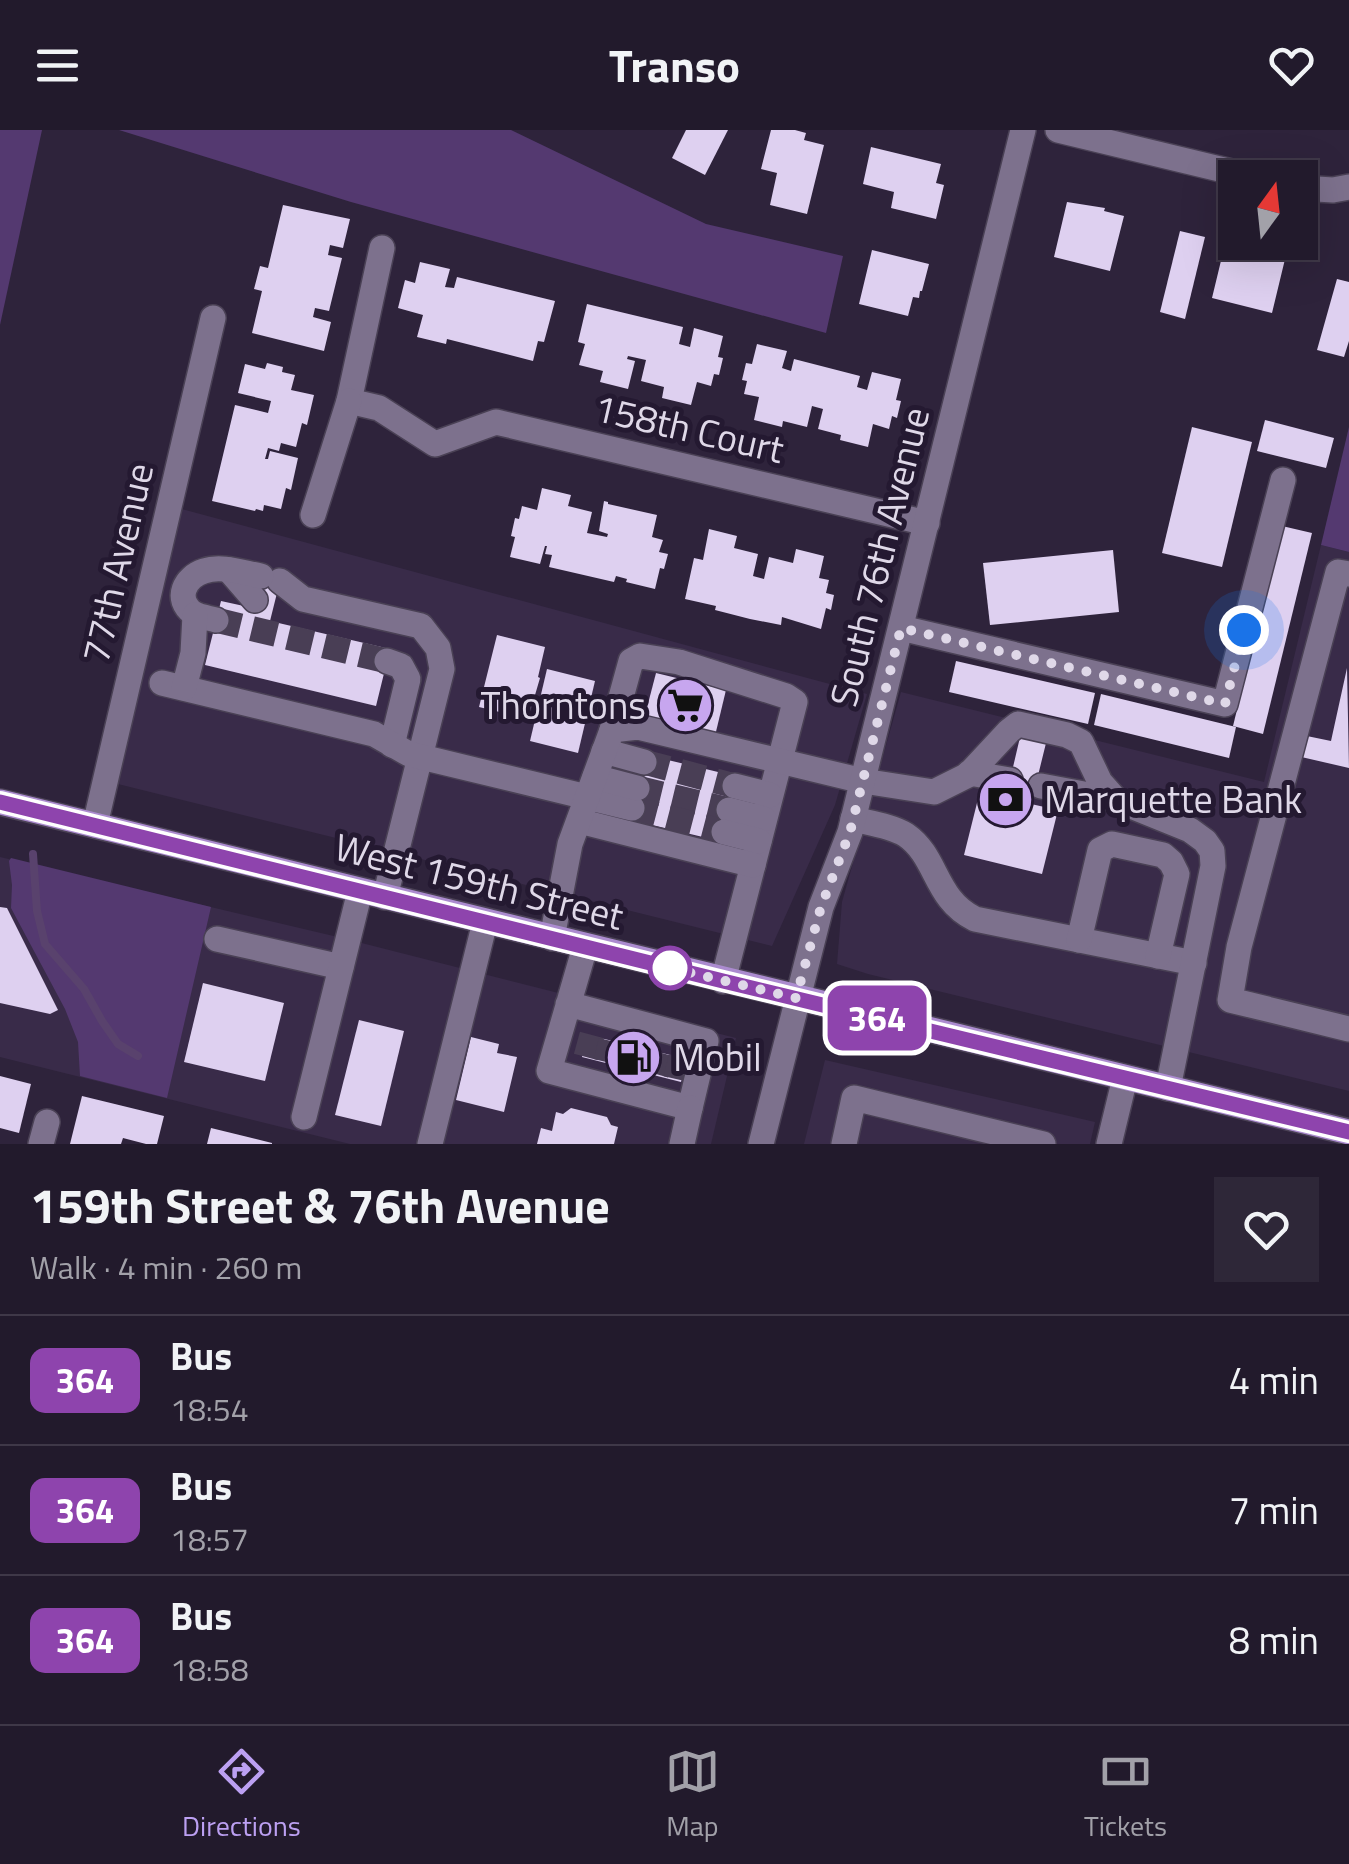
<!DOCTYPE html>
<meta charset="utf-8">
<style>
body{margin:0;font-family:"Titillium Web",sans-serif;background:#2e2738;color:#f1f3f6;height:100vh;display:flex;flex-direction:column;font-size:38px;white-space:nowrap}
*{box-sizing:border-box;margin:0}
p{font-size:32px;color:#a2a1a9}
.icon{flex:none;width:55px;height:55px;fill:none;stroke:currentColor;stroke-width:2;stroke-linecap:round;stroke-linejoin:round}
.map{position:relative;height:1014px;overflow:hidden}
.sheet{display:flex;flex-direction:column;background:#221a2c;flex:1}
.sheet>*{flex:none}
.badge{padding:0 20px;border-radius:15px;font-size:35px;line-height:65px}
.needle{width:65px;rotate:15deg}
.controls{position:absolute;left:1218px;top:30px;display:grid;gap:20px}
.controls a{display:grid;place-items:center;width:100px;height:100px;border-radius:0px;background:#221a2c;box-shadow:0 10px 40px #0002,0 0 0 2px #3f3848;font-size:50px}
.you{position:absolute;width:50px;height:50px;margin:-25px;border:8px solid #fff;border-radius:50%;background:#1a73e8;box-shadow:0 0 0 15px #1a73e833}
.map>.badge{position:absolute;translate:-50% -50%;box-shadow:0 0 0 5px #fff}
.round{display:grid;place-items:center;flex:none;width:105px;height:105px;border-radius:0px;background:#2e2738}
.summary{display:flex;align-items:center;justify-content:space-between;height:170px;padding:0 30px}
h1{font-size:48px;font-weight:700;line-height:75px}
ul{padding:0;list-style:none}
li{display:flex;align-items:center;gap:30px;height:130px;padding:0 30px;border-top:2px solid #3f3848}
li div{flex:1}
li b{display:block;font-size:38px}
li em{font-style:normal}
li .badge{min-width:110px;font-weight:700;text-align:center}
header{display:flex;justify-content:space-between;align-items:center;height:130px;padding:0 30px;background:#221a2c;font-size:45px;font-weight:700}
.dock{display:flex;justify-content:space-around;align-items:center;height:140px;border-top:2px solid #3f3848;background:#221a2c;font-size:28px;color:#a2a1a9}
.dock a{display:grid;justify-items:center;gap:5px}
.dock .current{color:#bca0f2}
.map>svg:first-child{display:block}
.built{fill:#392b49}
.green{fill:#543970}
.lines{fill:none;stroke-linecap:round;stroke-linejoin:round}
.stream{stroke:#59426d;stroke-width:8}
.building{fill:#ded0f0}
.minor-tunnel{stroke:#493e55;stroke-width:25;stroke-dasharray:25 12;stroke-linecap:butt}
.minor-casing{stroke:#4a4155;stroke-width:28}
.major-casing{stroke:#4a4155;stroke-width:28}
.minor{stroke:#7d718d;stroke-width:25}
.major{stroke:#ab8bcf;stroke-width:25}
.line-casing{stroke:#fff;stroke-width:22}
.line{stroke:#8e44ad;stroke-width:15}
.walk{stroke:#dfd8e8;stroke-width:10;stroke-dasharray:0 18}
.stop-dot{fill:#fff;stroke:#8e44ad;stroke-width:5}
.labels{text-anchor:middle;stroke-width:10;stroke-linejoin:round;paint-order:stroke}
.street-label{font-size:38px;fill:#dfd8e8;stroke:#241931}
.poi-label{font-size:38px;fill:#dfd8e8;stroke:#241931;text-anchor:start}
</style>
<header><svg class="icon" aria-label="menu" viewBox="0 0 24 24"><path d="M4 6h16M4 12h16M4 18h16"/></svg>Transo<svg class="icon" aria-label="heart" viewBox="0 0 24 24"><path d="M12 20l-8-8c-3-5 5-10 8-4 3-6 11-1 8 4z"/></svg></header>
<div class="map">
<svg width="1349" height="1014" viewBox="0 0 1349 1014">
<rect width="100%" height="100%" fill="#2e233b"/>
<!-- built -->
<g class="built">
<path d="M178,378L867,564L835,675L772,816L118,654Z"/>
<path d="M1321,415L1349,422V961L868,844L837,834L842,772L901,562L1264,652Z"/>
<path d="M0,727L342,808L736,908L711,1014H350L0,927Z"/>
<path d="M825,930L1095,992L1090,1014H804Z"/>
</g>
<!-- green -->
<g class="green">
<path d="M0,0H42L0,195Z"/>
<path d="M119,0H511L706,94L843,126L826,203L351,72Z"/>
<path d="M1349,297V422L1321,415Z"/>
<path d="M11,728L211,777L167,968L80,946L78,912L65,879L11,778L12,755L9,731Z"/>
</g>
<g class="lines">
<!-- stream -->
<path class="stream" d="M33,724L37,781L45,814L84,859L102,891L118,914L138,926"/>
</g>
<!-- building -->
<g class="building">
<path d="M686,0H728L705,45L672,28Z"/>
<path d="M771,0H795L806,3L804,10L824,15L807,84L770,75L777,43L761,39Z"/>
<path d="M871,17L941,34L936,53L944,55L936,89L891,78L894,62L863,54Z"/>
<path d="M1067,72L1105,78L1104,81L1124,86L1110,141L1054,127Z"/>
<path d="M283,75L350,89L343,118L330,115L328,125L342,128L329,181L315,178L313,187L331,192L324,221L252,203L262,161L254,159L260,136L268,138Z"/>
<path d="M1180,101L1205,107L1185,189L1160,182Z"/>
<path d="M1226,110L1247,115V112H1256L1265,115L1264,120L1286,125L1272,183L1212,168Z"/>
<path d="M872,120L929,134L922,161H920L919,168L913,167L908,186L859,174Z"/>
<path d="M420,132L450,139L445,157L454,158L457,147L555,171L544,212L538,211L533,231L447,209L446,214L417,207L423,185L398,178L405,150L415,153Z"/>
<path d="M1337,149L1349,152V211L1344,227L1317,220Z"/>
<path d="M587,174L683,197L679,214L690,217L694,198L723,206L718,227L723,228L719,245L714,244L711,256L697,252L691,275L662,268L664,257L641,251L646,230L628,226L627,229L635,231L628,259L600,252L603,241L579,235L585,214L578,212Z"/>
<path d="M757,214L787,221L782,238L791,241L794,229L860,246L857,257L867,260L872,242L901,249L896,270L901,271L897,288L892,286L889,299L873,294L868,317L840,310L841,305L818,299L823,279L812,276L807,297L783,291L782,297L754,290L759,267L744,264L747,251L742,250L746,233L752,234Z"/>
<path d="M267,233L283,237L282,242L295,245L291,260L314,265L307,295L302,293L296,317L281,313L279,321L268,318L265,329H268L270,321L298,328L291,360L286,358L281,379L264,375L263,381L256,379L255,381L212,371L235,275L268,283L271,271L238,263L245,234L265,239Z"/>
<path d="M1265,290L1334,308L1326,338L1257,321Z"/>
<path d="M1192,297L1252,312L1222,437L1162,423Z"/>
<path d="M542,358L571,365L568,376L592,382L587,403L607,407L608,404L599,401L604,371L608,372V374L657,385L652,407L663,410L659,422L668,424L664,439L660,438L655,459L626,452L627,449L616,446L614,452L549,437L552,425L545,424L547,416H545L540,434L510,427L515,407L511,406L515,388L519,389L522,376L537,380Z"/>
<path d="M1282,396L1312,403L1263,604L1233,596Z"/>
<path d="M709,399L737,406L734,418L758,424L753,446L764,449L769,427L793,433L796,419L824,426L819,448L829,450L826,463L834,465L831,480L826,478L821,499L782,487L781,495L750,489L715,480L716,476L685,469L694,428L703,430Z"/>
<path d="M1113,420L1119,482L990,495L983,433Z"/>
<path d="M262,439L282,443L270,491L390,519L376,576L205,535L221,471L253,478Z"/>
<path d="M497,505L545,517L538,547L540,548L528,589L479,577Z"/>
<path d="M956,531L1095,563L1088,594L949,562Z"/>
<path d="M1347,538L1349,638L1297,626L1302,605L1331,611Z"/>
<path d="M547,539L595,551L578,623L530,611Z"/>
<path d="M656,543L726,560L714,610L643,593Z"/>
<path d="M1101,564L1236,597L1229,628L1094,595Z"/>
<path d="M1021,603L1047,609L1031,674L1058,680L1042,744L964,725L980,661L1006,667Z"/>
<path d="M647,625L739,647L724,712L631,690Z"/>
<path d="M0,777L7,778L58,880L50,884L0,873Z"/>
<path d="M203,853L284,873L265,951L184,932Z"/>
<path d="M359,890L404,901L381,996L335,985Z"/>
<path d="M588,905L687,929L681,952L582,927Z"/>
<path d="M471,907L499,914L497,923L517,927L504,982L456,970Z"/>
<path d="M0,946L31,954L19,1003L0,998Z"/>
<path d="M82,966L164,986L157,1014H146L123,1008L121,1014H70Z"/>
<path d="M571,978L607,987L611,995L618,997L614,1014H537L541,998L552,1001L556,982L563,984Z"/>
<path d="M211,998L272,1013V1014H207Z"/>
</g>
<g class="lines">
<!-- minor-tunnel -->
<g class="minor-tunnel">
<path d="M216,490L387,531"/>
<path d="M644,632L735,656"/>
<path d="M637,658L729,680"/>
<path d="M632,678L724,702"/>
<path d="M586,927L592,905"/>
<path d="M606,932L611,911"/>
<path d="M630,938L636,916"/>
<path d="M656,944L662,923"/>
<path d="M676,949L681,927"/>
</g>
<defs>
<g id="minor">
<path d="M1058,0L1257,48"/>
<path d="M1300,58L1333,60L1349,57"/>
<path d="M382,118L349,271L379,278L435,314L496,292L927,393"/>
<path d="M313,385L349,271"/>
<path d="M229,440L255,470"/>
<path d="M1349,444L1338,442L1239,817L1230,870L1349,899"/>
<path d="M280,451L303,469L421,496L438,518L442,539L385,767"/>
<path d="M216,490C209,488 199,487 193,483C174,469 185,447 204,441C222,435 243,443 261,446"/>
<path d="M901,498L1225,574L1283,350"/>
<path d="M387,531L401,536L408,549L392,615"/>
<path d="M162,553L374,604L409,624L632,678"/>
<path d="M184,558L193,523L195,485"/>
<path d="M612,600L631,531L640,526L679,532L786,566L795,572L723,851"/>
<path d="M604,621L644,632"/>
<path d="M969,643L1010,650"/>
<path d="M595,647L637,658"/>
<path d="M735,656L770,665"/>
<path d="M1041,656L1116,670"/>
<path d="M729,680L764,689"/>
<path d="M853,689C869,693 892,696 906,705C938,727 934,769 975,789L1194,833"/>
<path d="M579,691L753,735"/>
<path d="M95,695L213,188"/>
<path d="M724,702L759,711"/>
<path d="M552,808L570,714L612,600L638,597L863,651L934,662L968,645L1009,601L1018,594L1067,605L1081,612L1100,652L1116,670L1190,700L1205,711L1212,721L1213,736L1168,958"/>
<path d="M217,809L341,837"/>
<path d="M1079,810L1100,720L1112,714L1163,725L1171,732L1177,744L1158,826"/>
<path d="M568,874L706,911L690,978L549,941L585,817"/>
<path d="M304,987L360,761"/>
<path d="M41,1014L47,992"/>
<path d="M430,1014L485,792"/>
<path d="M682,1014L690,978"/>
<path d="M761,1014L821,777L850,702L1023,0"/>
<path d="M844,1014L854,968L1043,1014"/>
<path d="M1109,1014L1125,948"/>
</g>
<path id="major" d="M0,672L1349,1002"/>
</defs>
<!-- minor casing -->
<use href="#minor" class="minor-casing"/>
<!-- major casing -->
<use href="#major" class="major-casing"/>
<!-- minor -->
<use href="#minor" class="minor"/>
<!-- major -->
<use href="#major" class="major"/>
</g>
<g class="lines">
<defs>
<path id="line" d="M0,672L723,851L1349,1002"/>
</defs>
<!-- line casing -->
<use href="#line" class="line-casing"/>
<!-- line -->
<use href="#line" class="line"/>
<!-- walk -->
<path class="walk" d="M670,838L654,834L796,868L821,777L850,702L901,498L1225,574L1244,500"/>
</g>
<!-- icons -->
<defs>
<symbol id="supermarket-disc" viewBox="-11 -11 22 22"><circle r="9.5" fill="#c7a6ef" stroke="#241931"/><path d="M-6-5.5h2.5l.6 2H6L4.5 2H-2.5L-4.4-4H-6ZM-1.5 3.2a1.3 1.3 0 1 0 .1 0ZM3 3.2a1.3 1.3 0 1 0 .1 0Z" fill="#111"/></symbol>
<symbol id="bank-disc" viewBox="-11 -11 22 22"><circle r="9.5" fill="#c7a6ef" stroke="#241931"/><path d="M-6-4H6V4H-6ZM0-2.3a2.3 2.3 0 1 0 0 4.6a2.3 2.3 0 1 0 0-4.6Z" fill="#111"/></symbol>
<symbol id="fuel-disc" viewBox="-11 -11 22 22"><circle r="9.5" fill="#c7a6ef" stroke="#241931"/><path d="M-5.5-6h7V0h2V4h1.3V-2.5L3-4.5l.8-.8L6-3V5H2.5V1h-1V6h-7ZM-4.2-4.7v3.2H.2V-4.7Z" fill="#111"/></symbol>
</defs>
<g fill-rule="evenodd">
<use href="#supermarket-disc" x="654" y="544" width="63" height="63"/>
<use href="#bank-disc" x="974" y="638" width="63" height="63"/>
<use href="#fuel-disc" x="602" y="896" width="63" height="63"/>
</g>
<!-- markers -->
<circle class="stop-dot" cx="670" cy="838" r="20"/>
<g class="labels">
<!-- street labels -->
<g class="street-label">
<text transform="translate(689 299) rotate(13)" y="13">158th Court</text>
<text transform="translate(880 427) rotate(-76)" y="13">South 76th Avenue</text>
<text transform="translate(118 433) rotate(-77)" y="13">77th Avenue</text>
<text transform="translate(479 752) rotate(14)" y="13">West 159th Street</text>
</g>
<!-- poi labels -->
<g class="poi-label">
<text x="646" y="589" text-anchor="end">Thorntons</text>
<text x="1044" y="683">Marquette Bank</text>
<text x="673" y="941">Mobil</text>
</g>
</g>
</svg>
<div class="controls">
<a><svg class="needle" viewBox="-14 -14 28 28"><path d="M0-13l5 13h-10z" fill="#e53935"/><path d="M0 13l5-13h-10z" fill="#a2a1a9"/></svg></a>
</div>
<div class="you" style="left:1244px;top:500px"></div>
<b class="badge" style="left:877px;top:888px;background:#8e44ad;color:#fff">364</b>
</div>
<section class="sheet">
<div class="summary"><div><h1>159th Street &amp; 76th Avenue</h1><p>Walk · 4 min · 260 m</p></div><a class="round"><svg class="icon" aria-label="heart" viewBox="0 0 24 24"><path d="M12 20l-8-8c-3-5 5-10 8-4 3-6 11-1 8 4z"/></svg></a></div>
<ul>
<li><span class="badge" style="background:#8e44ad;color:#fff">364</span><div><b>Bus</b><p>18:54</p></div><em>4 min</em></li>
<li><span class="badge" style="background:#8e44ad;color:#fff">364</span><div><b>Bus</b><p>18:57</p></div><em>7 min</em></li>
<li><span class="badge" style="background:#8e44ad;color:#fff">364</span><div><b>Bus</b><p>18:58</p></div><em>8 min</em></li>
</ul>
</section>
<nav class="dock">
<a class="current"><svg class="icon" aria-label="directions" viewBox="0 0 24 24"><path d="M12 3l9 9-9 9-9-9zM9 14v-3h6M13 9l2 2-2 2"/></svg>Directions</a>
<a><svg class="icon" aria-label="map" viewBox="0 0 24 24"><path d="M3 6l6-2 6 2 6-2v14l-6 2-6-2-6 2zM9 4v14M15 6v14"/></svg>Map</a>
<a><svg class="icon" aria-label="tickets" viewBox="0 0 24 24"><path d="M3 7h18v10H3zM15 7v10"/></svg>Tickets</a>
</nav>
